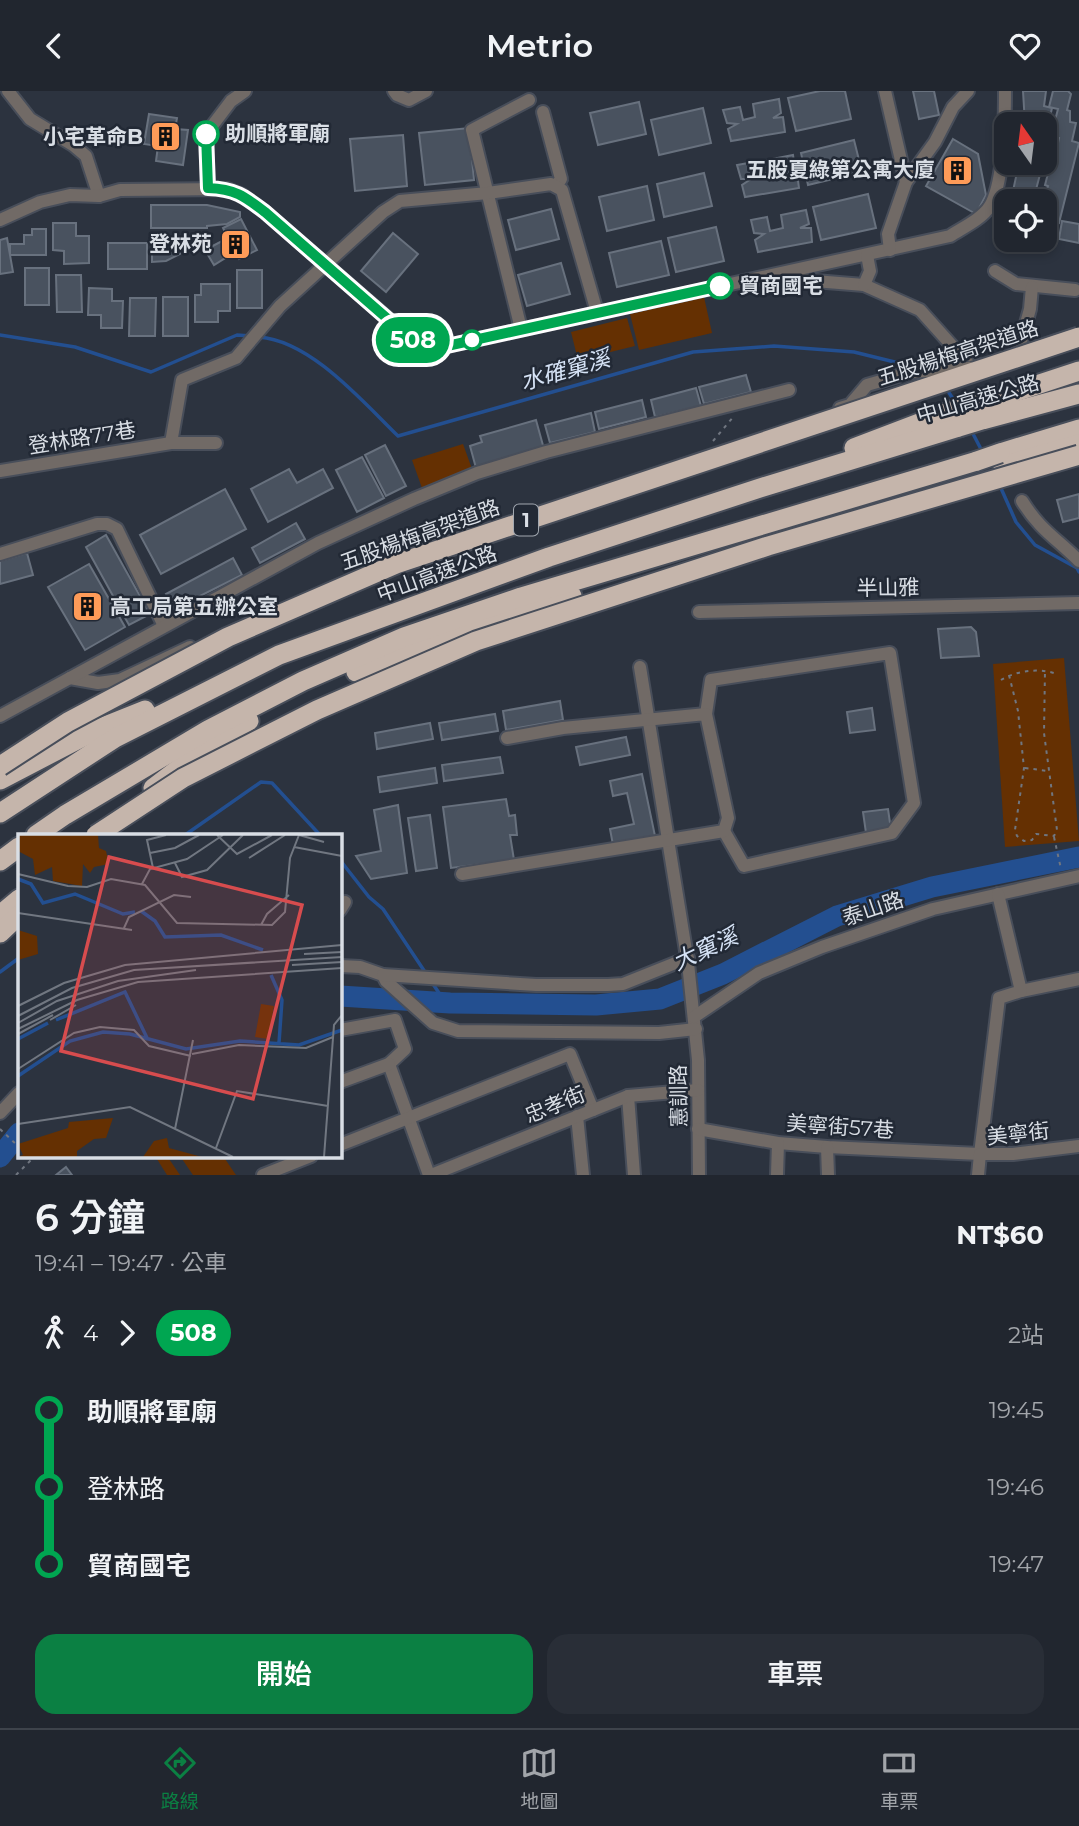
<!DOCTYPE html>
<html lang="zh-TW">
<meta charset="utf-8">
<style>
body{margin:0;font-family:Montserrat,"Noto Sans TC",sans-serif;background:#292e37;color:#f1f3f6;height:100vh;display:flex;flex-direction:column;font-size:26px;white-space:nowrap}
*{box-sizing:border-box;margin:0}
p{font-size:23px;color:#a2a5aa}
.icon{flex:none;width:38px;height:38px;fill:none;stroke:currentColor;stroke-width:2;stroke-linecap:round;stroke-linejoin:round}
.map{position:relative;height:1084px;overflow:hidden}
.sheet{display:flex;flex-direction:column;background:#21262f;flex:1}
.sheet>*{flex:none}
.badge{padding:0 14px;border-radius:23px;font-size:24px;line-height:46px}
.needle{width:46px;rotate:346deg}
.tools{position:absolute;left:994px;top:21px;display:grid;gap:14px}
.tools a{display:grid;place-items:center;width:63px;height:63px;border-radius:14px;background:#21262f;box-shadow:0 4px 10px #0003,0 0 0 2px #3e434b;font-size:35px}
.map>.badge{position:absolute;translate:-50% -50%;box-shadow:0 0 0 4px #fff}
.legs{display:flex;align-items:center;gap:10px;height:77px;padding:0 35px;font-size:23px}
.legs p{margin-inline-start:auto}
.head{display:flex;align-items:center;justify-content:space-between;height:119px;padding:0 35px}
h1{font-size:38px;font-weight:600;line-height:52px}
.cta{display:flex;gap:14px;margin-top:auto;padding:14px 35px}
.cta a{flex:1;height:80px;border-radius:21px;background:#0b8043;color:#fff;font-size:28px;font-weight:600;line-height:80px;text-align:center}
.cta a+a{background:#292e37;color:#f1f3f6}
ul{padding:0 35px;list-style:none}
li{display:flex;align-items:center;gap:24px;height:77px;font-size:26px}
li i{display:grid;place-items:center;width:10px;height:100%;margin:0 9px;background:currentColor}
li i::after{content:'';width:18px;height:18px;margin:-9px;border:5px solid;border-radius:50%;background:#21262f}
li p{margin-inline-start:auto}
li:first-child i{background:linear-gradient(#0000 50%,currentColor 0)}
li:last-child i{background:linear-gradient(currentColor 50%,#0000 0)}
header{display:flex;justify-content:space-between;align-items:center;height:91px;padding:0 35px;background:#21262f;font-size:32px;font-weight:600}
.menu{display:flex;justify-content:space-around;align-items:center;height:98px;border-top:2px solid #3e434b;background:#21262f;font-size:19px;color:#a2a5aa}
.menu a{display:grid;justify-items:center;gap:4px}
.menu .active{color:#0b8043}
.map>svg:first-child{display:block}
.green{fill:#653002}
.lines{fill:none;stroke-linecap:round;stroke-linejoin:round}
.stream{stroke:#234f90;stroke-width:3.5}
.river{stroke:#234f90;stroke-width:21}
.building{fill:#49525f;stroke:#68717e;stroke-width:2}
.minor-casing{stroke:#484e5a;stroke-width:16}
.highway-casing{stroke:#484e5a;stroke-width:23}
.path{stroke:#707680;stroke-width:2;stroke-dasharray:3.5 5;stroke-linecap:butt}
.minor{stroke:#716a66;stroke-width:12}
.highway{stroke:#c5b5ab;stroke-width:19}
.minor-bridge-casing{stroke:#484e5a;stroke-width:16;stroke-linecap:butt}
.highway-bridge-casing{stroke:#484e5a;stroke-width:23;stroke-linecap:butt}
.minor-bridge{stroke:#716a66;stroke-width:12}
.highway-bridge{stroke:#c5b5ab;stroke-width:19}
.line-1-casing{stroke:#fff;stroke-width:16}
.line-1{stroke:#00a651;stroke-width:10}
.stop-1-dot{fill:#fff;stroke:#00a651;stroke-width:3.5}
.labels{text-anchor:middle;stroke-width:5;stroke-linejoin:round;paint-order:stroke}
.shield{fill:#222935;stroke:#a2a8b0;stroke-width:2}
.shield-label{font-size:19px;font-weight:bold;fill:#d9dee5}
.stop-label{font-size:21px;font-weight:bold;fill:#d9dee5;stroke:#222935;text-anchor:start}
.poi-label{font-size:21px;font-weight:bold;fill:#d9dee5;stroke:#222935;text-anchor:end}
.street-label{font-size:21px;fill:#d9dee5;stroke:#222935}
.water-label{font-size:23px;font-style:italic;fill:#d6e3f6;stroke:#222935}
.inset-river{fill:none;stroke:#234f90;stroke-width:3.5}
.inset-road{fill:none;stroke:#717781;stroke-width:2}
.view{fill:#d74c4e;fill-opacity:0.15;stroke:#d74c4e;stroke-width:3.5}
.inset-edge{fill:none;stroke:#d9dee5;stroke-width:3.5}
</style>
<header><svg class="icon" aria-label="back" viewBox="0 0 24 24"><path d="M15 5l-7 7 7 7"/></svg>Metrio<svg class="icon" aria-label="heart" viewBox="0 0 24 24"><path d="M12 20l-8-8c-3-5 5-10 8-4 3-6 11-1 8 4z"/></svg></header>
<div class="map">
<svg width="1079" height="1084" viewBox="0 0 1079 1084">
<rect width="100%" height="100%" fill="#2c333f"/>
<!-- green -->
<g class="green">
<path d="M704,206L712,242L639,259L630,223Z"/>
<path d="M627,227L635,255L578,269L571,241Z"/>
<path d="M463,353L472,378L422,397L412,369Z"/>
<path d="M1064,567L1079,750L1005,756L993,573Z"/>
<path d="M155,1065H167L180,1084H167Z"/>
<path d="M180,1065H223L236,1084H193Z"/>
</g>
<g class="lines">
<!-- stream -->
<g class="stream">
<path d="M0,244L75,256L151,281L237,244L251,245"/>
<path d="M259,246C311,250 362,310 398,345L693,261L774,255L854,261L915,276"/>
<path d="M946,297L955,311"/>
<path d="M971,339L982,360"/>
<path d="M1000,395L1016,431L1035,454L1077,477L1079,481"/>
<path d="M185,744L261,691L272,692L320,744"/>
<path d="M340,769L369,806L383,818L427,884"/>
<path d="M0,881L19,867"/>
<path d="M431,890L445,911"/>
</g>
<!-- river -->
<g class="river">
<path d="M340,905L450,912L596,914L660,908L723,883L837,825L932,796L1079,766"/>
<path d="M0,1066L19,1042"/>
</g>
</g>
<!-- building -->
<g class="building">
<path d="M820,0H845L851,28L796,40L788,7Z"/>
<path d="M913,0H934L939,24L919,28Z"/>
<path d="M1023,0H1046L1044,15L1052,17L1046,44H1050L1045,64V33H1025Z"/>
<path d="M1053,0H1068L1071,3L1067,19L1070,20V31L1076,32L1072,50L1079,52L1059,132L1045,128V110H1042L1048,95L1045,94L1056,51L1058,52L1059,47L1051,45L1058,18L1049,16Z"/>
<path d="M779,8L781,22L773,27L783,26L785,41L731,50L728,38L737,33L727,32L723,19L740,16L743,29L755,26L753,13Z"/>
<path d="M639,11L646,43L598,54L590,22Z"/>
<path d="M703,17L711,52L659,64L651,29Z"/>
<path d="M149,23L177,27L175,38L188,39L183,74L156,70L158,55L144,53Z"/>
<path d="M469,37L474,89L425,94L419,42Z"/>
<path d="M403,44L407,95L355,100L350,48Z"/>
<path d="M953,48L978,63L986,104L976,123L926,95Z"/>
<path d="M854,49L862,81L808,94L801,62Z"/>
<path d="M793,64L795,78L787,82H797L799,97L745,106L742,94L751,88H741L737,74L754,71L756,85L769,82L767,69Z"/>
<path d="M1019,72H1043L1033,110H1008L1013,100Z"/>
<path d="M704,82L712,115L664,126L657,93Z"/>
<path d="M647,95L654,129L607,140L599,106Z"/>
<path d="M868,103L876,137L821,149L813,116Z"/>
<path d="M151,114H207L240,121V126L227,133L207,135V137H151Z"/>
<path d="M551,118L559,148L516,159L508,129Z"/>
<path d="M806,119L809,133L800,137H811L812,151L758,161L755,149L764,143L754,142L751,129L767,126L770,140L783,137L781,124Z"/>
<path d="M241,128L257,159L239,168L235,161L214,174L205,159L228,147L223,137Z"/>
<path d="M1062,130L1079,133V152L1059,148Z"/>
<path d="M53,132H76V145H89V172L64,173V160L53,159Z"/>
<path d="M716,136L724,170L676,181L668,147Z"/>
<path d="M32,138H46V164H10V153H24V144H32Z"/>
<path d="M393,142L418,163L386,201L361,180Z"/>
<path d="M7,147L13,181L0,183V149Z"/>
<path d="M152,147H180V163L166,170L152,171Z"/>
<path d="M661,150L669,184L617,196L609,162Z"/>
<rect x="108" y="152" width="39" height="26"/>
<path d="M561,172L570,203L527,215L518,184Z"/>
<rect x="25" y="177" width="24" height="37"/>
<rect x="237" y="179" width="25" height="38"/>
<path d="M56,184H81L82,221H57Z"/>
<path d="M201,193H230V220H218V231H195V204H201Z"/>
<path d="M89,197L112,198V210H123L122,237H101V224H88Z"/>
<rect x="163" y="206" width="25" height="39"/>
<path d="M130,207H156L155,245H129Z"/>
<path d="M746,284L751,301L704,313L699,296Z"/>
<path d="M696,297L701,315L655,326L651,309Z"/>
<path d="M642,309L646,326L599,338L595,321Z"/>
<path d="M591,322L595,341L550,352L545,334Z"/>
<path d="M536,329L544,358L476,377L470,355L482,351L480,345Z"/>
<path d="M385,354L406,395L386,405L365,364Z"/>
<path d="M362,366L384,407L357,421L336,379Z"/>
<path d="M289,378L297,392L323,378L333,397L268,431L251,398Z"/>
<path d="M225,398L246,438L161,483L140,444Z"/>
<path d="M1079,403V427L1063,431L1057,409Z"/>
<path d="M296,432L305,448L260,472L252,457Z"/>
<path d="M106,444L150,523L129,534L86,456Z"/>
<path d="M27,462L33,484L0,493V470Z"/>
<path d="M233,467L242,484L174,518L166,503Z"/>
<path d="M89,473L125,536L85,559L48,496Z"/>
<path d="M971,536L976,541L979,565L941,567L938,538Z"/>
<path d="M560,610L563,629L506,639L503,620Z"/>
<path d="M872,617L875,639L850,642L847,621Z"/>
<path d="M495,623L498,640L442,649L439,632Z"/>
<path d="M430,632L433,648L377,658L375,642Z"/>
<path d="M626,646L630,664L580,674L576,656Z"/>
<path d="M500,666L503,682L444,690L442,674Z"/>
<path d="M435,677L437,692L380,701L378,686Z"/>
<path d="M642,683L655,745L613,754L610,738L634,733L627,702L613,705L610,690Z"/>
<path d="M506,708L509,725L515,724L517,744H510L514,769L451,777L443,716Z"/>
<path d="M398,714L407,782L371,788L356,765L381,760L374,719Z"/>
<path d="M888,718L891,739L866,742L863,721Z"/>
<path d="M430,724L437,777L416,780L408,727Z"/>
<path d="M66,1076L72,1084H56Z"/>
</g>
<g class="lines">
<defs>
<g id="minor">
<path d="M8,0L30,28L73,54L86,65L99,105"/>
<path d="M394,0L397,4L409,9L426,0"/>
<path d="M885,0L906,91"/>
<path d="M543,21L561,88L556,95"/>
<path d="M208,97L206,43L231,10L245,0"/>
<path d="M0,129L40,111L70,104L99,105L120,99L227,98L242,104L265,121L413,249L432,254L447,255L950,145C962,137 982,128 990,115C1004,91 1005,29 1005,0"/>
<path d="M890,159L888,143L906,91L935,51L953,16L968,0"/>
<path d="M995,180L1016,193L1075,199"/>
<path d="M766,191L802,189L864,194L920,219L972,277L979,274"/>
<path d="M864,194L870,180L867,164"/>
<path d="M521,238L472,39L529,9"/>
<path d="M1018,261L1030,218L1032,196"/>
<path d="M840,317L850,314L867,294L912,281"/>
<path d="M171,352L182,289L236,267L280,215L383,121L400,110L488,102L551,93L562,99L597,221"/>
<path d="M0,380L171,352H216"/>
<path d="M1022,410C1040,439 1056,447 1079,470"/>
<path d="M0,463L97,433H107L117,438L164,535"/>
<path d="M699,521L1079,512"/>
<path d="M640,576L688,872L698,969L699,1084"/>
<path d="M70,587L98,592L120,589L190,556"/>
<path d="M706,623L711,589L890,562L914,712L892,742L744,775L724,740"/>
<path d="M0,625L318,452L414,408L477,382L546,361L789,299"/>
<path d="M462,783L724,740L728,727L706,623L563,637L507,647"/>
<path d="M340,819L345,811"/>
<path d="M340,875L360,876L383,884L386,890L433,932L458,940L659,942L696,938"/>
<path d="M383,884L536,894H608L623,893L688,867"/>
<path d="M1021,900L1079,888"/>
<path d="M694,926L759,882L822,856L933,818L1079,785"/>
<path d="M340,939L395,929L405,958L389,973L429,1084"/>
<path d="M340,991L389,973"/>
<path d="M628,1005L634,1084"/>
<path d="M0,1022L19,1002"/>
<path d="M577,1025L583,1084"/>
<path d="M698,1038L778,1052L827,1056L980,1063L999,907L1021,900L998,803"/>
<path d="M340,1054L570,963L593,1019"/>
<path d="M827,1056L828,1084"/>
<path d="M263,1084L311,1065"/>
<path d="M431,1084L628,1005L698,999"/>
<path d="M777,1084L778,1052"/>
<path d="M978,1084L980,1063H1013L1079,1055"/>
</g>
<g id="highway">
<path d="M979,313L1079,280"/>
<path d="M982,329L1079,303"/>
<path d="M854,357L951,320"/>
<path d="M1000,362L1079,338"/>
<path d="M1003,375L1079,353"/>
<path d="M356,581L409,560L572,505"/>
<path d="M0,689L100,637L145,619"/>
<path d="M153,697L202,660L249,630"/>
<path d="M0,722L115,647L279,564L549,466L760,397L959,336"/>
<path d="M36,744L65,724L208,639L303,590L404,546L521,506L977,370"/>
<path d="M0,770L19,756"/>
<path d="M0,824L19,808"/>
<path d="M0,842L19,824"/>
</g>
</defs>
<!-- minor casing -->
<use href="#minor" class="minor-casing"/>
<!-- highway casing -->
<use href="#highway" class="highway-casing"/>
<!-- path -->
<g class="path">
<path d="M713,350L734,325"/>
<path d="M1009,584L1018,620L1024,677L1015,739L1017,745L1024,750L1032,749L1036,743L1054,745L1057,739L1044,642L1045,579"/>
<path d="M1001,589C1016,580 1036,577 1054,582"/>
<path d="M1025,677L1048,680"/>
<path d="M1054,746L1061,778"/>
<path d="M0,1038L19,1056"/>
<path d="M16,1084L35,1065"/>
</g>
<!-- minor -->
<use href="#minor" class="minor"/>
<!-- highway -->
<use href="#highway" class="highway"/>
<defs>
<path id="minor-bridge" d="M912,281L969,277"/>
<g id="highway-bridge">
<path d="M951,320L979,313"/>
<path d="M959,336L982,329"/>
<path d="M977,370L1000,362"/>
<path d="M0,675L68,631L228,546L396,473L1079,246"/>
<path d="M96,744L183,687L317,619L476,550L768,455L1079,364"/>
</g>
</defs>
<!-- minor-bridge casing -->
<use href="#minor-bridge" class="minor-bridge-casing"/>
<!-- highway-bridge casing -->
<use href="#highway-bridge" class="highway-bridge-casing"/>
<!-- minor-bridge -->
<use href="#minor-bridge" class="minor-bridge"/>
<!-- highway-bridge -->
<use href="#highway-bridge" class="highway-bridge"/>
</g>
<g class="lines">
<defs>
<path id="line-1" d="M206,43L208,97C235,98 244,105 265,121L413,250L432,254L447,255L720,195"/>
</defs>
<!-- line-1 casing -->
<use href="#line-1" class="line-1-casing"/>
<!-- line-1 -->
<use href="#line-1" class="line-1"/>
</g>
<!-- icons -->
<defs>
<symbol id="building-square" viewBox="-11 -11 22 22"><rect x="-9" y="-9" width="18" height="18" rx="4" fill="#fe9b58" stroke="#222935"/><path d="M-4-6H4V6H1V3H-1V6H-4ZM-2.5-4.3h1.7v1.8h-1.7ZM.8-4.3h1.7v1.8H.8ZM-2.5-1h1.7V.8h-1.7ZM.8-1h1.7V.8H.8Z" fill="#111"/></symbol>
</defs>
<g fill-rule="evenodd">
<use href="#building-square" x="148" y="28" width="35" height="35"/>
<use href="#building-square" x="940" y="62" width="35" height="35"/>
<use href="#building-square" x="218" y="136" width="35" height="35"/>
<use href="#building-square" x="70" y="498" width="35" height="35"/>
</g>
<!-- markers -->
<g class="stop-1-dot">
<circle cx="206" cy="43" r="12"/>
<circle cx="720" cy="195" r="12"/>
<circle cx="472" cy="249" r="9"/>
</g>
<g class="labels">
<!-- shield labels -->
<rect class="shield" x="514" y="413.5" width="24" height="31" rx="5"/>
<g class="shield-label">
<text x="526" y="436">1</text>
</g>
<!-- stop labels -->
<g class="stop-label">
<text x="225" y="50">助順將軍廟</text>
<text x="739" y="202">貿商國宅</text>
</g>
<!-- poi labels -->
<g class="poi-label">
<text x="143" y="53">小宅革命B</text>
<text x="935" y="86">五股夏綠第公寓大廈</text>
<text x="212" y="160">登林苑</text>
<text x="110" y="523" text-anchor="start">高工局第五辦公室</text>
</g>
<!-- street labels -->
<g class="street-label">
<text transform="translate(958 262) rotate(-18)" y="7">五股楊梅高架道路</text>
<text transform="translate(978 308) rotate(-16)" y="7">中山高速公路</text>
<text transform="translate(82 347) rotate(-9)" y="7">登林路77巷</text>
<text transform="translate(420 444) rotate(-20)" y="7">五股楊梅高架道路</text>
<text transform="translate(437 483) rotate(-20)" y="7">中山高速公路</text>
<text transform="translate(888 497) rotate(-1)" y="7">半山雅</text>
<text transform="translate(873 818) rotate(-19)" y="7">泰山路</text>
<text transform="translate(679 1005) rotate(-91)" y="7">憲訓路</text>
<text transform="translate(555 1014) rotate(-22)" y="7">忠孝街</text>
<text transform="translate(840 1036) rotate(4)" y="7">美寧街57巷</text>
<text transform="translate(1018 1043) rotate(-6)" y="7">美寧街</text>
</g>
<!-- water labels -->
<g class="water-label">
<text transform="translate(565 279) rotate(-16)" y="8">水確窠溪</text>
<text transform="translate(705 858) rotate(-25)" y="8">大窠溪</text>
</g>
</g>
<!-- overview -->
<g transform="translate(18 743)">
<rect width="324" height="324" fill="#2c333f"/>
<path d="M0,1H80L81,14L88,17L91,30L76,33L72,39L65,30L64,52L35,47L34,33L17,41L15,25L0,17ZM0,96L19,102L20,120L0,126ZM243,170L256,172L250,205L237,203ZM95,284L88,304L76,305L59,317V323H0L5,321L0,310L50,294L51,288ZM149,304L151,314L184,323H125L136,307Z" fill="#653002"/>
<path class="inset-river" d="M0,45L13,50L25,69L57,60L105,80L117,78M123,77L137,87L147,103L203,101L245,116M253,141L264,166L261,209M38,186L107,158L130,206M0,205L30,189M0,242L52,207L85,198L112,200L168,215L222,207L281,211L324,196"/>
<path class="inset-road" d="M199,1L219,20L254,1M281,1L306,8M276,13L324,22M132,19L157,14L181,1M231,24L267,1M157,29L164,43L189,36L225,1M135,34L129,6L148,1M0,40L50,52L69,53L93,45L127,51L159,89L254,91L267,78L272,24L281,1M124,50L132,35L169,25L205,1M0,79L114,96M243,91L249,80L271,61M106,94L111,83L156,61L173,63M286,120L324,118M274,131L324,128M0,172L46,149L107,131L324,111M0,182L54,154L116,136L324,123M32,186L58,171M0,189L39,167L100,147L178,136M0,195L59,166L120,148L324,134M0,200L35,181M174,220L221,211L288,214L315,203M0,235L56,199L82,193L116,196L131,212L173,222M0,290L112,273L215,323M157,295L175,206M198,314L219,257L310,272M306,323L316,191L324,181"/>
<path class="view" d="M91,23L284,71L235,265L43,217Z"/>
<rect width="324" height="324" class="inset-edge"/>
</g>
</svg>
<div class="tools">
<a><svg class="needle" viewBox="-14 -14 28 28"><path d="M0-13l5 13h-10z" fill="#e53935"/><path d="M0 13l5-13h-10z" fill="#a2a5aa"/></svg></a>
<a><svg class="icon" aria-label="locate" viewBox="0 0 24 24"><circle cx="12" cy="12" r="6"/><path d="M12 2v4M12 18v4M2 12h4M18 12h4"/></svg></a>
</div>
<b class="badge" style="left:413px;top:249px;background:#00a651;color:#fff">508</b>
</div>
<section class="sheet">
<div class="head"><div><h1>6 分鐘</h1><p>19:41 – 19:47 · 公車</p></div><b>NT$60</b></div>
<div class="legs"><svg class="icon" aria-label="walk" viewBox="0 0 24 24"><circle cx="13" cy="4" r="2"/><path d="M13 8l-2 6 4 7M11 14l-3 7M7 12l3-4h3l4 4"/></svg>4<svg class="icon" aria-label="forward" viewBox="0 0 24 24"><path d="M9 5l7 7-7 7"/></svg><b class="badge" style="background:#00a651;color:#fff">508</b><p>2站</p></div>
<ul>
<li><i style="color:#00a651"></i><b>助順將軍廟</b><p>19:45</p></li>
<li><i style="color:#00a651"></i><span>登林路</span><p>19:46</p></li>
<li><i style="color:#00a651"></i><b>貿商國宅</b><p>19:47</p></li>
</ul>
<div class="cta"><a>開始</a><a>車票</a></div>
</section>
<nav class="menu">
<a class="active"><svg class="icon" aria-label="directions" viewBox="0 0 24 24"><path d="M12 3l9 9-9 9-9-9zM9 14v-3h6M13 9l2 2-2 2"/></svg>路線</a>
<a><svg class="icon" aria-label="map" viewBox="0 0 24 24"><path d="M3 6l6-2 6 2 6-2v14l-6 2-6-2-6 2zM9 4v14M15 6v14"/></svg>地圖</a>
<a><svg class="icon" aria-label="tickets" viewBox="0 0 24 24"><path d="M3 7h18v10H3zM15 7v10"/></svg>車票</a>
</nav>
